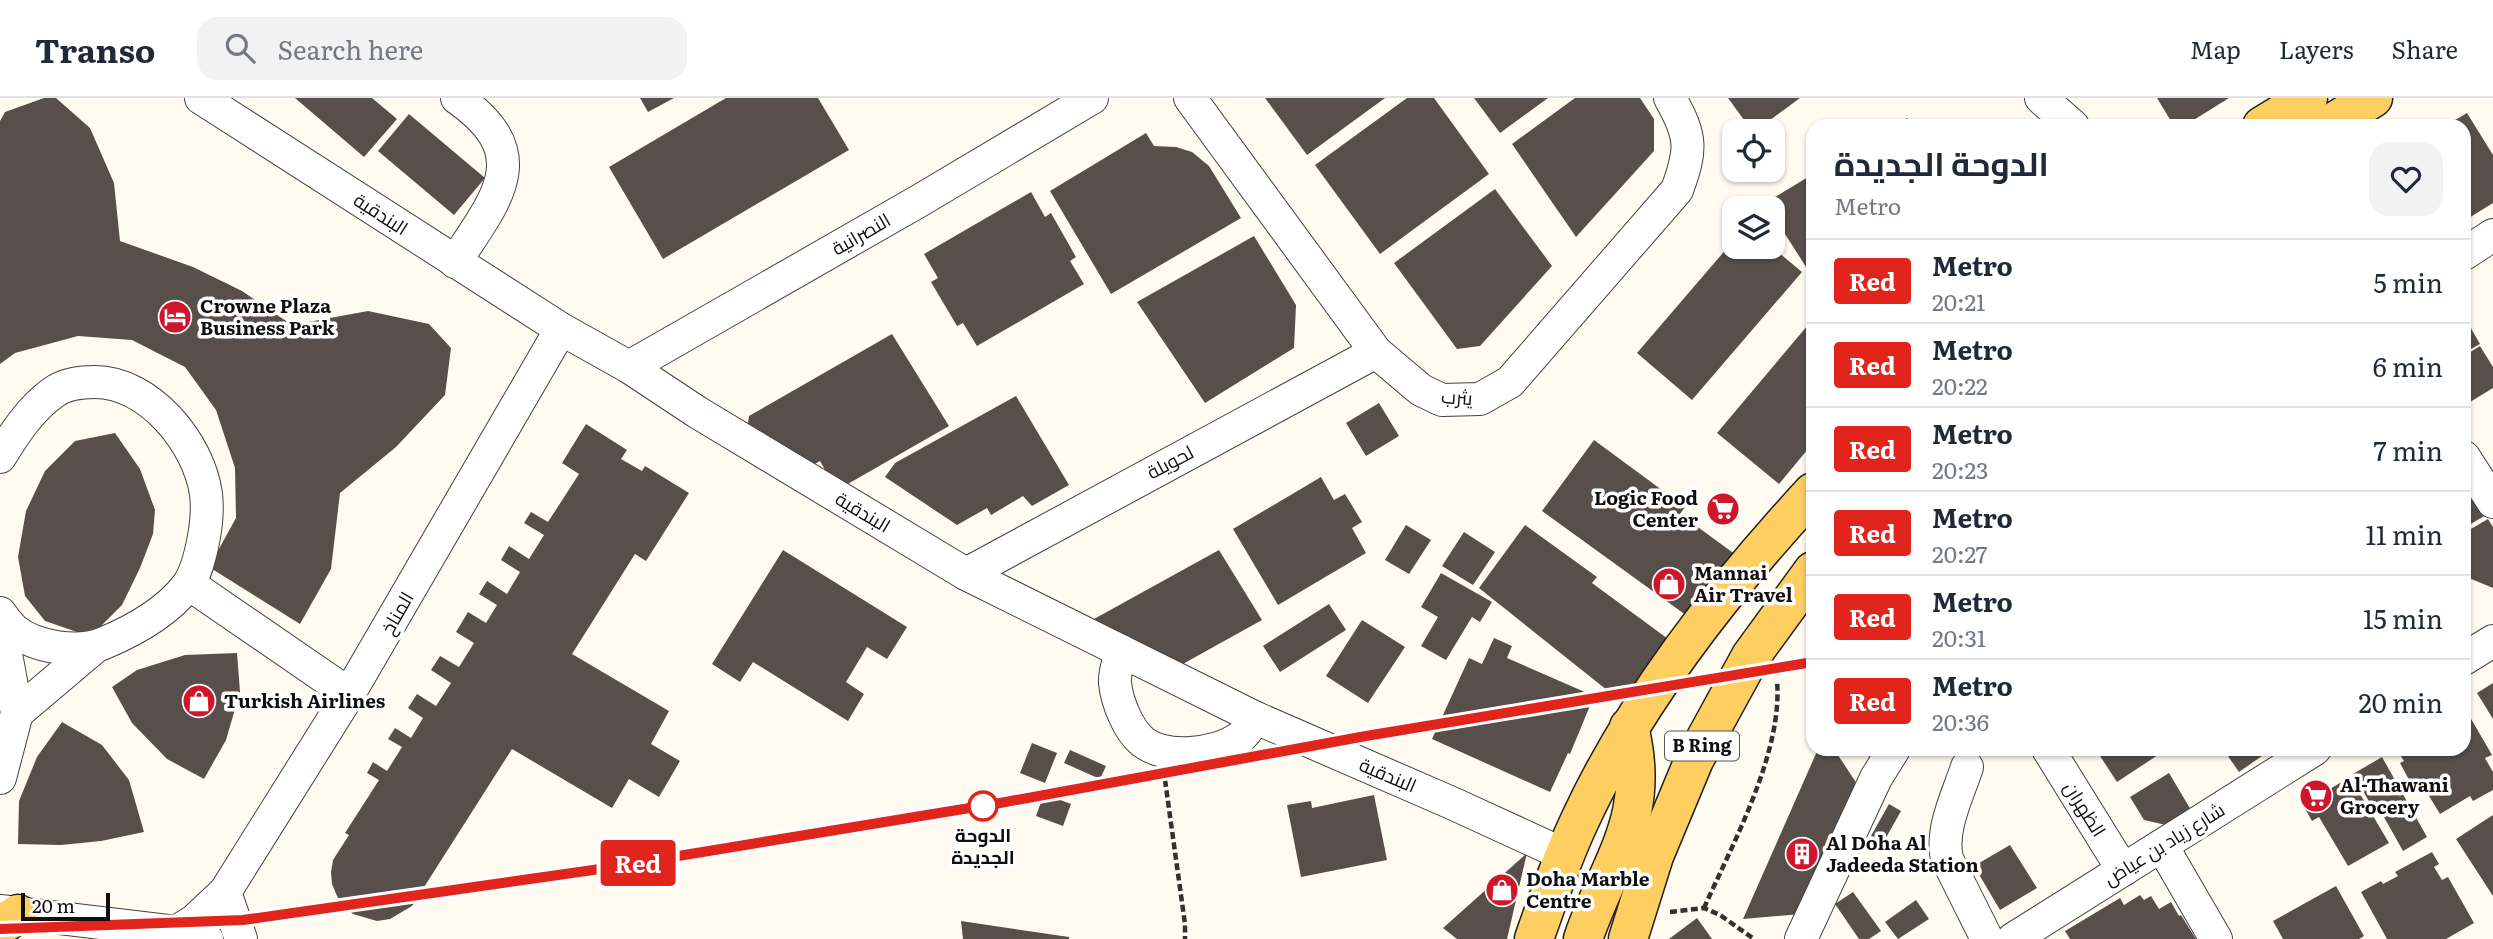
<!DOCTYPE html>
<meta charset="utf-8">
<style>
body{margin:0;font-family:Literata,Cairo,serif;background:#f2f2f3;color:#1f2937;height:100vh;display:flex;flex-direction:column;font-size:26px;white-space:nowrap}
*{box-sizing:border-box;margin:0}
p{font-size:23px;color:#747a83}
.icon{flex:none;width:38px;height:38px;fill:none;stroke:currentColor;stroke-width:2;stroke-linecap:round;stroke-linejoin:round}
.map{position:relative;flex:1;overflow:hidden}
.drawer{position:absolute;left:1806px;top:21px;width:665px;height:637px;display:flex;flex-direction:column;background:#fff;border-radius:21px;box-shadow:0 2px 5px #0004}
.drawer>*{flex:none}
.badge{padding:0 14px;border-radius:5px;font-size:24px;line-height:46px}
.controls{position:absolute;left:1722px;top:21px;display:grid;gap:14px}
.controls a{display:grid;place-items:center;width:63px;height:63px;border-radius:14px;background:#fff;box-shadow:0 2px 5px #0004;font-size:35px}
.scale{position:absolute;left:21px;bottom:18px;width:89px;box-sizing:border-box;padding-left:7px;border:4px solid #0f0f0f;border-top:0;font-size:19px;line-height:24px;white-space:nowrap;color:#0f0f0f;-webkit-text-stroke:5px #fff;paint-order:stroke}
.map>.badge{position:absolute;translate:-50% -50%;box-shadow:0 0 0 4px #fff}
.round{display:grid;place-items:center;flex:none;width:74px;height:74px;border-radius:21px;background:#f2f2f3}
.head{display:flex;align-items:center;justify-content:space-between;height:119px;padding:0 28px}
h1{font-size:33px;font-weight:700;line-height:52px}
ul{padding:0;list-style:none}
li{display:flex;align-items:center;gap:21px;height:84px;padding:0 28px;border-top:2px solid #e0e1e3}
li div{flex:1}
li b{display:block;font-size:26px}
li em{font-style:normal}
li .badge{min-width:77px;font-weight:700;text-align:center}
header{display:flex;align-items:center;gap:42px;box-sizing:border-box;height:98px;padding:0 35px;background:#fff;border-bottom:2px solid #e0e1e3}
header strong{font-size:33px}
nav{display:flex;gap:38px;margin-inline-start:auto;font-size:24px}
.search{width:490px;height:63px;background:#f2f2f3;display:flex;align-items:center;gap:18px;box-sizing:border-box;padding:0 24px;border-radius:21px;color:#747a83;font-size:26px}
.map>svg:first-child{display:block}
.building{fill:#594f4a}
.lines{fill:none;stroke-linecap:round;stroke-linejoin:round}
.minor-casing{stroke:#424242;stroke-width:34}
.major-casing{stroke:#202020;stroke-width:41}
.path{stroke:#313131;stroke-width:4.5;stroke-dasharray:7 3.5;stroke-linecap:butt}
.minor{stroke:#fff;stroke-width:32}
.major{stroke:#ffce61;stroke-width:38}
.line-casing{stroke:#fff;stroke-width:16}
.line{stroke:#e2251c;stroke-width:10}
.stop-dot{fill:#fff;stroke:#e2251c;stroke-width:3.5}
.labels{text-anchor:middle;stroke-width:7;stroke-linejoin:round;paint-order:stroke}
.shield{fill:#fff;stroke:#575757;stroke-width:2}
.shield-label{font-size:18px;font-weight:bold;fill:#0f0f0f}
.street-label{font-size:19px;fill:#0f0f0f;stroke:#fff}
.poi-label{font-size:19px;font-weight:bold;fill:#0f0f0f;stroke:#fff;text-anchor:start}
.stop-label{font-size:19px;font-weight:bold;fill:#0f0f0f;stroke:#fff}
</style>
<header>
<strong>Transo</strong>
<div class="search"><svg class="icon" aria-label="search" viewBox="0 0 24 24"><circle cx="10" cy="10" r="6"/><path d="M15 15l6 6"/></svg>Search here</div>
<nav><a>Map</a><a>Layers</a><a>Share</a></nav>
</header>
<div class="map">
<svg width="2493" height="841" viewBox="0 0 2493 841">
<rect width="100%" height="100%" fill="#fffbf1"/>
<!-- building -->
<g class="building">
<path d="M44,0H56L90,30L114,85L120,143L193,169L242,193L292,227L368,213L429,226L451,250L445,297L396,349L340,395L331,471L300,526L209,469L236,420L235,370L216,312L185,269L132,242L78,238L15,255L0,266V23L5,14Z"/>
<path d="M295,0H372L397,21L364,59Z"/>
<path d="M640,0H674L648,14Z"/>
<path d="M726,0H818L849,52L663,161L609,69Z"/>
<path d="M1265,0H1385L1307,57Z"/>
<path d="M1407,0H1434L1489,76L1380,156L1315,67Z"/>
<path d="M1474,0H1548L1500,35Z"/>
<path d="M1575,0H1640L1654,21V53L1576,139L1512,46Z"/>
<path d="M1728,0H1800L1755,33H1752Z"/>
<path d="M2157,0H2229L2184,28H2174Z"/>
<path d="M2467,15L2493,57V105L2464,123V28H2445Z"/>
<path d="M409,16L485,80L454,117L378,53Z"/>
<path d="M1907,20L1913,28H1894Z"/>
<path d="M1146,35L1154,48L1176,49L1192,54L1209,68L1241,120L1111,196L1050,93Z"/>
<path d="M1813,76V180L1773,117V110H1769L1765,105Z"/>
<path d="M1495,91L1552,168L1480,248L1457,251L1394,165Z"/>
<path d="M1031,94L1045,119L1051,115L1076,159L1070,163L1084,186L977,248L963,225L957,228L931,184L938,180L924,156Z"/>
<path d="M1254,138L1296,207L1294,250L1205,305L1137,204Z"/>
<path d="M1734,142V149H1772L1802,174L1692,302L1637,255Z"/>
<path d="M2464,218L2480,246L2464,255Z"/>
<path d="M1813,221V345L1779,386L1717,335Z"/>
<path d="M892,236L949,328L846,387L829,379L820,363L810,369L803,358L796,361L750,332L748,325L749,318Z"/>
<path d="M2480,248L2493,269V290L2465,307L2464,258Z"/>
<path d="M1016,298L1069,387L1032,408L1023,398L991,417L987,410L957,427L885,379L895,365Z"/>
<path d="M1379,305L1399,338L1366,358L1346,325Z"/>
<path d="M586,326L627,352L621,361L642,373L645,368L689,395L646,463L635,456L572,556L669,613L651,646L680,663L659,699L629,681L612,710L512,651L412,808L390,821L377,823L353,816L344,808L337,798L332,786L331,774L333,762L349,737L345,735L379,682L367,675L373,664L387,673L402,649L388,641L395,630L411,640L423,620L408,610L417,596L436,608L451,585L431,572L440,558L459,569L474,545L456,534L468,514L486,525L497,507L479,496L487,483L507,496L520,474L501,462L509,448L529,461L544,437L524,425L531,414L548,424L579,376L562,365Z"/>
<path d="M115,335L140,371L155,412L153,436L140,470L122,507L100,529L80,535L45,523L25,498L18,459L26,413L45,373L75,343Z"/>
<path d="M1594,342L1685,409L1680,416L1747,465L1701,528L1542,413Z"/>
<path d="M1321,379L1334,402L1345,396L1362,424L1352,430L1366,455L1278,507L1233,431Z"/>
<path d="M2464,382L2486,417L2464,430Z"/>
<path d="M2488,421L2493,429V490L2464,478V435Z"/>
<path d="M1406,427L1431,442L1409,476L1385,462Z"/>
<path d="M1525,427L1597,479L1592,485L1679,549L1632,612L1479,490Z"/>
<path d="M1464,434L1495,454L1473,487L1442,468Z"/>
<path d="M783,452L907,529L887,561L867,549L846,584L864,596L848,623L753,564L740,584L712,566Z"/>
<path d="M1219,452L1262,522L1181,567L1094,521Z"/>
<path d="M1441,475L1492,504L1480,524L1472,519L1446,562L1421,548L1438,519L1421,509Z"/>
<path d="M1329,506L1346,532L1280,574L1263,548Z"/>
<path d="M1362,522L1405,549L1368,605L1326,578Z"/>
<path d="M1494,540L1512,548L1507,560L1594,598L1570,656L1568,655L1550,694L1432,641L1469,560L1482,566Z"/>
<path d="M237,555L240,594L226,642L204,681L167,661L132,625L112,589L137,572L185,557Z"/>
<path d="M2493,585V621L2477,595Z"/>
<path d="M2466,612L2492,657L2485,660L2493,674V692L2473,703L2470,698L2440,716L2423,688L2415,693L2400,665L2404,663L2397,652L2464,651V613Z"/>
<path d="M62,624L102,647L129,682L144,734L101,743L61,747L18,746L19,703L37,659Z"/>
<path d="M1032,645L1057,655L1045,685L1020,675Z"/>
<path d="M1818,651H1834L1863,695L1802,816L1743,821Z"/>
<path d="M2110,651H2167L2117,684L2100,658Z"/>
<path d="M2223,651H2272L2239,674Z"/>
<path d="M1070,652L1106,668L1100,681L1064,665Z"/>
<path d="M2382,659L2427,739L2403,753L2375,703L2370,705L2353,676Z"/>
<path d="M2169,675L2191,712L2166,727L2144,722L2130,699Z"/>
<path d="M2350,679L2389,745L2348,768L2319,719L2312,723L2303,707Z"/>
<path d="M1044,696L1071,706L1063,728L1036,718Z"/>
<path d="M1374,697L1387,762L1301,779L1287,707L1311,703L1312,710Z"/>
<path d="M1889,706L1901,713L1883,745L1871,738Z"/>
<path d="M2493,717V798L2456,741Z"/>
<path d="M2010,747L2037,790L2000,812L1974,768Z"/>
<path d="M2432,754L2439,766L2434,769L2442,782L2448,779L2474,825L2446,841H2387L2361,794L2381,783L2383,786L2398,778L2395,774Z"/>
<path d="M1527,755L1507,841H1457L1443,830Z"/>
<path d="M2336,788L2364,838L2359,841H2283L2273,823Z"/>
<path d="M1853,794L1881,833L1869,841H1859L1835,806Z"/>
<path d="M2140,797L2144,802L2151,798L2159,811L2171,804L2179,818L2181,817L2196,841H2070L2065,833L2120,800L2124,807Z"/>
<path d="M1916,802L1929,821L1898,841L1885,824Z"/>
<path d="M1697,820L1712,841H1669Z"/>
<path d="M961,823L1069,839V841H963Z"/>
</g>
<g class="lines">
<defs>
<g id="minor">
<path d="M201,0L561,231L629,269L697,314L966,476L1256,620L1454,706L1565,757"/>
<path d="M1190,0L1376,254L1421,292L1442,302L1480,301L1510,284L1677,92C1692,51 1692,39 1670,0"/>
<path d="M2041,0L2073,28"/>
<path d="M2464,156L2493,137"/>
<path d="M455,164C497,100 537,56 457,0"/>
<path d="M629,269L919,103L1092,0"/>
<path d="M0,359C14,336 31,310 54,294C65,286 82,284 95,284C149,284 199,345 206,396C208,412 206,429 203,444C200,459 196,476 187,488C166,515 135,532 104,545C79,556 36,550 14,532C9,527 4,521 0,515"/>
<path d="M2464,359L2493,404"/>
<path d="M966,476L1376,254"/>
<path d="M189,486L349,596"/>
<path d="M0,524L17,615L0,680"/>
<path d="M1121,553C1119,563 1114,575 1115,585C1117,604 1128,632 1143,644C1167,662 1215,656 1238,641C1245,637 1250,627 1256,620"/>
<path d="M2464,561L2493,543"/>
<path d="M17,615L95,549"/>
<path d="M2048,651L2123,772"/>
<path d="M1967,669C1958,697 1940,731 1947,761L1987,841"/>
<path d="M2162,748L2216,841"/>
<path d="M225,794L241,841"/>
<path d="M0,813L176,834L207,841"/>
<path d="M176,834L194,823L225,794L349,596L561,231"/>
<path d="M1801,841L1876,680L1894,651"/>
<path d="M2013,841L2315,651"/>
</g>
<g id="major">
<path d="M2262,28L2308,0"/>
<path d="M2327,28L2373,0"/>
<path d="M0,828L18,816"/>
<path d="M1534,841C1548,801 1562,760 1580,722C1634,605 1726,488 1813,394"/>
<path d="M1583,841C1610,761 1652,720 1629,629"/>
<path d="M1628,841L1654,758L1694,662L1751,558L1813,473"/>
</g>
</defs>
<!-- minor casing -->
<use href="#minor" class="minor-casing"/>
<!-- major casing -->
<use href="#major" class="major-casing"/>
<!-- path -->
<g class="path">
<path d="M1165,682L1185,826V841"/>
<path d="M1704,810C1733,745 1783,654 1777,583"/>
<path d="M1670,814L1704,810L1720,817L1754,841"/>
</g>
<!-- minor -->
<use href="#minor" class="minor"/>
<!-- major -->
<use href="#major" class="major"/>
</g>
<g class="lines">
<defs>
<path id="line" d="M0,831L243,822L593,772L1000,705L1366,638L1813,564"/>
</defs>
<!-- line casing -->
<use href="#line" class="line-casing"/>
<!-- line -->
<use href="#line" class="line"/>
</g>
<!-- icons -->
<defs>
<symbol id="hotel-disc" viewBox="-11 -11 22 22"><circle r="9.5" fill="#d0162b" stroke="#fff"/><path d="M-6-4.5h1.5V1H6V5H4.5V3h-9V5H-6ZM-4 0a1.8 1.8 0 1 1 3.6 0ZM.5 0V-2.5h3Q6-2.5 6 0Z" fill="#fff"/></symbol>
<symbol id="supermarket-disc" viewBox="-11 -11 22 22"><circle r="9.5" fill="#d0162b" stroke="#fff"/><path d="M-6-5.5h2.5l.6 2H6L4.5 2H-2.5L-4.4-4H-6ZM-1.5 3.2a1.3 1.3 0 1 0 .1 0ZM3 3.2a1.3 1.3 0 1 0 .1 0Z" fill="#fff"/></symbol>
<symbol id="shop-disc" viewBox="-11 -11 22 22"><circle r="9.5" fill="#d0162b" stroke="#fff"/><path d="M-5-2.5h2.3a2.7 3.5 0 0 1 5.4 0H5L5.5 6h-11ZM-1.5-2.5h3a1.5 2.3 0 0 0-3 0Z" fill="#fff"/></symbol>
<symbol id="building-disc" viewBox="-11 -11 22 22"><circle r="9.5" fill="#d0162b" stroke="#fff"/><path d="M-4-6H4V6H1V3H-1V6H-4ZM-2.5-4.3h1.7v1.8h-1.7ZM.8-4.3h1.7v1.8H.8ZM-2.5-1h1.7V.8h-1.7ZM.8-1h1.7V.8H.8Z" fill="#fff"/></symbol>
</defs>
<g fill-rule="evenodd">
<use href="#hotel-disc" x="156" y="200" width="38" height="38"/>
<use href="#supermarket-disc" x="1704" y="392" width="38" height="38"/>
<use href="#shop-disc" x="1650" y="467" width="38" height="38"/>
<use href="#shop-disc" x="180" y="584" width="38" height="38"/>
<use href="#supermarket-disc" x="2297" y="679" width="38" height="38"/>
<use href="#building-disc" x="1783" y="737" width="38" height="38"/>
<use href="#shop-disc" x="1483" y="773" width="38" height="38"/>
</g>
<!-- markers -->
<circle class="stop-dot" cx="983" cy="708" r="14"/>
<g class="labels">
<!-- shield labels -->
<rect class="shield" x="1665" y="633.5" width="74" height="29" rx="5"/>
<g class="shield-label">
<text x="1702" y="654">B Ring</text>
</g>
<!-- street labels -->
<g class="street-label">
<text transform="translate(381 116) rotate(33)" y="7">البندقية</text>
<text transform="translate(861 136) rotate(-30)" y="7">النصرانية</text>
<text transform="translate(1457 299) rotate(4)" y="7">يثرب</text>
<text transform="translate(1170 364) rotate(-28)" y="7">لحويلة</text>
<text transform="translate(863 414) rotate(31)" y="7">البندقية</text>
<text transform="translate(397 515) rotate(-60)" y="7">المناخ</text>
<text transform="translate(1388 677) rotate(23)" y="7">البندقية</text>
<text transform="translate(2085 711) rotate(58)" y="7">الظهران</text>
<text transform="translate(2164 746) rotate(-32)" y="7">شارع زياد بن عياض</text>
</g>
<!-- poi labels -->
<g class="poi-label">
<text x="200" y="215">Crowne Plaza<tspan x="200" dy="22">Business Park</tspan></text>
<text x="1698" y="407" text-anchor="end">Logic Food<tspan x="1698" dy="22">Center</tspan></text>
<text x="1694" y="482">Mannai<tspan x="1694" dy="22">Air Travel</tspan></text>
<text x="224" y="610">Turkish Airlines</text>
<text x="2340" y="694">Al-Thawani<tspan x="2340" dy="22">Grocery</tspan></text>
<text x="1826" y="752">Al Doha Al<tspan x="1826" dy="22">Jadeeda Station</tspan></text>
<text x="1526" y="788">Doha Marble<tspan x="1526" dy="22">Centre</tspan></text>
</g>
<!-- stop labels -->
<g class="stop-label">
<text x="983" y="744">الدوحة<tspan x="983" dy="22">الجديدة</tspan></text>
</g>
</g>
</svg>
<div class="controls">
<a><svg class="icon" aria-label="locate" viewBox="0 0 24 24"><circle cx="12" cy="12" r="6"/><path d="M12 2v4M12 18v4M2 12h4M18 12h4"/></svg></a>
<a><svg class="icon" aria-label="layers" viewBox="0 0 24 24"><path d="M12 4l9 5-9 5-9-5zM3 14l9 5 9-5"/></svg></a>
</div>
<div class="scale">20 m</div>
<b class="badge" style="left:638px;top:765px;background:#e2251c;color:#fff">Red</b>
<section class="drawer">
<div class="head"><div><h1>الدوحة الجديدة</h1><p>Metro</p></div><a class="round"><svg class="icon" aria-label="heart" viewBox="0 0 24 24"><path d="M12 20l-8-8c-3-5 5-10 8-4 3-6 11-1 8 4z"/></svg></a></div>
<ul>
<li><span class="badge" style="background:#e2251c;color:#fff">Red</span><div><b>Metro</b><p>20:21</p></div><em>5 min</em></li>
<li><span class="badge" style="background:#e2251c;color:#fff">Red</span><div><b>Metro</b><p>20:22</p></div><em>6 min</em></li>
<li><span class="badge" style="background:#e2251c;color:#fff">Red</span><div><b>Metro</b><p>20:23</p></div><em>7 min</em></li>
<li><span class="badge" style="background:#e2251c;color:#fff">Red</span><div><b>Metro</b><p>20:27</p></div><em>11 min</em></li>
<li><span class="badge" style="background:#e2251c;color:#fff">Red</span><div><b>Metro</b><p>20:31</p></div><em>15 min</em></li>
<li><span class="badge" style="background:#e2251c;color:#fff">Red</span><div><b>Metro</b><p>20:36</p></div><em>20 min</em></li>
</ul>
</section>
</div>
